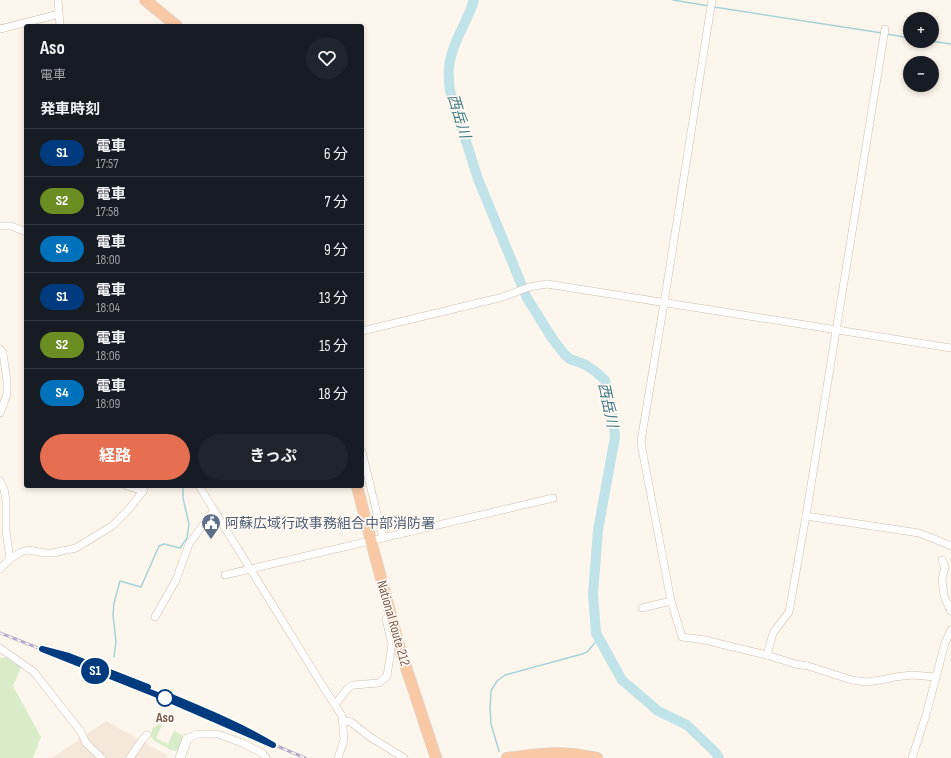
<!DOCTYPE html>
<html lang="ja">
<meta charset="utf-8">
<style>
body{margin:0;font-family:"Sofia Sans Condensed","Noto Sans JP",sans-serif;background:#20242c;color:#f1f3f6;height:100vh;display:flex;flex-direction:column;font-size:15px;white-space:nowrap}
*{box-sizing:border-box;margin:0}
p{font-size:13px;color:#9ea1a6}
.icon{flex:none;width:22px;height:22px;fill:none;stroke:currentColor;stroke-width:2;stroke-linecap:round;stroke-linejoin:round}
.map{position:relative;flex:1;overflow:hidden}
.side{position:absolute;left:24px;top:24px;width:340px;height:464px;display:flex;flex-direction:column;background:#171b24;border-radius:4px;box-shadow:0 2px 6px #0003}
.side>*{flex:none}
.badge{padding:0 8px;border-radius:13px;font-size:14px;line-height:26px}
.buttons{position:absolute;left:903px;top:12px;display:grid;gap:8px}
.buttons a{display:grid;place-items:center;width:36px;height:36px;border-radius:50%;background:#171b24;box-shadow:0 2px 6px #0003;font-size:20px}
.map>.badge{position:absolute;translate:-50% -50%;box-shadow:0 0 0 2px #fff}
h2{padding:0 16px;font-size:15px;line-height:36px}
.round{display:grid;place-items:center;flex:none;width:42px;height:42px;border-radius:21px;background:#20242c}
.headline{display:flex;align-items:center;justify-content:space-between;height:68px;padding:0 16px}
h1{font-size:19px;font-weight:700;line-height:30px}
.primary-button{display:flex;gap:8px;margin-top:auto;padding:8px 16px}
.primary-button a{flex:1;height:46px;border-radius:24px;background:#e76f51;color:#fff;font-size:16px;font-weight:700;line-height:46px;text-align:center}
.primary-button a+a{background:#20242c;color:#f1f3f6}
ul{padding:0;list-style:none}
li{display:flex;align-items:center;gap:12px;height:48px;padding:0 16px;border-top:1px solid #363941}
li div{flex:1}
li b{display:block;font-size:15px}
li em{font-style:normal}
li .badge{min-width:44px;font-weight:700;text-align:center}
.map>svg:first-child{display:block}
.residential{fill:#f5e8da}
.green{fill:#d8ecc9}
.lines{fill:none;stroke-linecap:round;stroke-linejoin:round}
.stream{stroke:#a5d3da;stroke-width:1.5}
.river{stroke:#bfe3e8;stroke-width:10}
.minor-casing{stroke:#d1beb0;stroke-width:8}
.secondary-casing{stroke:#d6c0b0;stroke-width:10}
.trunk-casing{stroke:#dad1cd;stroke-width:12}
.minor{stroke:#fff;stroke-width:7}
.secondary{stroke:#fff;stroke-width:9}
.trunk{stroke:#f9c8a4;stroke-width:11}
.rail-casing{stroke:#b9a8c9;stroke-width:3}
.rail{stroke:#fffaf3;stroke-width:1.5;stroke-dasharray:4.5;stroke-linecap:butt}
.line-casing{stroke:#fff;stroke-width:9}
.line{stroke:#003b80;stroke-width:6}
.stop-dot{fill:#fff;stroke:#003b80;stroke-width:2}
.labels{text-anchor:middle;stroke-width:3.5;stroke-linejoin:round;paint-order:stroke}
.service-label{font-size:14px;fill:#4e5e75;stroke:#fffaf3;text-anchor:start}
.street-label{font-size:14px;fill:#7a5c4d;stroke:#fffaf3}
.stop-label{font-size:14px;font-weight:bold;fill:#7a5c4d;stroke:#fffaf3}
.water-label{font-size:15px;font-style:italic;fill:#437c86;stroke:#fffaf3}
</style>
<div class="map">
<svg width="951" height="758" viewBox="0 0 951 758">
<rect width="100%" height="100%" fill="#fdf6ec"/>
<!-- residential -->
<path class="residential" d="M106,721L165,754L168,758H52Z"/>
<!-- green -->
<g class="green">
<path d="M8,657L21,667L13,686L41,737L33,758H0V658Z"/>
<path d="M159,724L162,725L156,738L168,744L174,731L181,734L184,738L180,749L176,751L171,750L153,740L151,736L152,729L154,727Z"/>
</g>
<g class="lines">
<!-- stream -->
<g class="stream">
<path d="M673,0L709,6"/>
<path d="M714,7L882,33"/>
<path d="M886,34L910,38"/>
<path d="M931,41L951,44"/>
<path d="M114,657L116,642L113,615L114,603L120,581L141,587L159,546L164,544L180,548L187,538L189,524L183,498V486"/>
<path d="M499,751L491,724L490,709L491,691L497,681L505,675L582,654L587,652L599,638"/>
</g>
<!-- river -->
<path class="river" d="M474,0C467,23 451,44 449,68C448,76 449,83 450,91L478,179L527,298L552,338L565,355L570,359L586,365L596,372L605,380L614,425L615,437L598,530L593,594L596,633L622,680L658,711L687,725L716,753L719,758"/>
<defs>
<g id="minor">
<path d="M58,0L60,26"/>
<path d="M712,0L664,303L641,441L642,449L671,601L682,637L705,640L737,648L767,655L795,664L808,666L852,680L866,682L880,680L895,677L912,675L936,677"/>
<path d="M0,29L59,14"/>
<path d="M0,226H11L26,232"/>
<path d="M362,331L499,298L508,295L529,287L547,284L951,348"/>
<path d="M0,349L3,353L7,381V394L0,413"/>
<path d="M362,452L383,538"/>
<path d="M0,481L4,489L6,500V531L10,559L0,569"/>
<path d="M127,486L143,491"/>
<path d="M199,486L324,688L342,716L344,740L338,758"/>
<path d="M806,516L919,533L937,540L951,546"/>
<path d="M10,559L21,552L28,550L45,553H53L76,548L112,526L129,509L143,491L145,486"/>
<path d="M942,560L945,567L942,579L944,596L951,611"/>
<path d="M225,575L553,498"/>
<path d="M642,608L671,601"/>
<path d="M155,617L176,580L189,544L214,510"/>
<path d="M0,648L34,672L81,732L86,743L102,758"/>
<path d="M767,655L773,633L789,612L806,516L885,29"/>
<path d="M335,704L349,687L353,685L379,683L387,676L392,644L386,619"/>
<path d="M343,721L351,722L370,737L404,758"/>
<path d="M187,739L197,734H218L242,743L260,752L263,754L266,758"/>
<path d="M130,758L142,740L147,735"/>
<path d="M912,758L926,715L945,643L951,630"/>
</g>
<path id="secondary" d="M180,758L187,739"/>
<g id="trunk">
<path d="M145,0L177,26"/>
<path d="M357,486L371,541L400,649L436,758"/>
<path d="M507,758C529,755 551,752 572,754C581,755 589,757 597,758"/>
</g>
</defs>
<!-- minor casing -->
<use href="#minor" class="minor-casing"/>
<!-- secondary casing -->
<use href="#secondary" class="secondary-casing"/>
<!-- trunk casing -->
<use href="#trunk" class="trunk-casing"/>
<!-- minor -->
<use href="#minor" class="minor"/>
<!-- secondary -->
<use href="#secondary" class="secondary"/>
<!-- trunk -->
<use href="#trunk" class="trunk"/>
<defs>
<path id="rail" d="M0,633L165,698L305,758"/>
</defs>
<!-- rail casing -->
<use href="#rail" class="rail-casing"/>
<!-- rail -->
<use href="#rail" class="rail"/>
</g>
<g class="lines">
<defs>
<path id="line" d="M148,687L69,656L42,649L165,698L273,745C238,724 200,709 162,693"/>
</defs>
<!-- line casing -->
<use href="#line" class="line-casing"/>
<!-- line -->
<use href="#line" class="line"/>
</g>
<!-- icons -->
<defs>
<symbol id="civic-pin" viewBox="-11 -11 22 30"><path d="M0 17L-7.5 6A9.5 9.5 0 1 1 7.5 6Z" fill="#5c6f8a" stroke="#fffaf3"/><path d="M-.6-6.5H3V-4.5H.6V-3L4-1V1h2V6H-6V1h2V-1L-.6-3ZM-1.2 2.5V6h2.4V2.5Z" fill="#fff"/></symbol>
</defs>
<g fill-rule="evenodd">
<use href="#civic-pin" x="200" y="512" width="22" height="30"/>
</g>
<!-- markers -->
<circle class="stop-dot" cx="165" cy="698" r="8"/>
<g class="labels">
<!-- service labels -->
<g class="service-label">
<text x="225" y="528">阿蘇広域行政事務組合中部消防署</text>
</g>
<!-- street labels -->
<g class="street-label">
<text transform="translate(394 623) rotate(74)" y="5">National Route 212</text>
</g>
<!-- stop labels -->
<g class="stop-label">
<text x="165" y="722">Aso</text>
</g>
<!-- water labels -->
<g class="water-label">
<text transform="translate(459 116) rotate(73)" y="5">西岳川</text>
<text transform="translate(608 405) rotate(78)" y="5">西岳川</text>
</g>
</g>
</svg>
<div class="buttons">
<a>+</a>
<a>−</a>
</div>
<b class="badge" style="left:95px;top:671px;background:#003b80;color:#fff">S1</b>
<section class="side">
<div class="headline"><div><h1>Aso</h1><p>電車</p></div><a class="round"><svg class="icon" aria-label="heart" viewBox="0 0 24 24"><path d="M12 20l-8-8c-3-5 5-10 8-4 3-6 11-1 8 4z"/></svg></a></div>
<h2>発車時刻</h2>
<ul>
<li><span class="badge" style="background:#003b80;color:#fff">S1</span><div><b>電車</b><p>17:57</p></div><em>6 分</em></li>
<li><span class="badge" style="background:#6b8e23;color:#fff">S2</span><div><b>電車</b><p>17:58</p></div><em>7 分</em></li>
<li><span class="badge" style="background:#0072bc;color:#fff">S4</span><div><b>電車</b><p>18:00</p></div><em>9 分</em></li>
<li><span class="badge" style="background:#003b80;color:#fff">S1</span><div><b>電車</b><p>18:04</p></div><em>13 分</em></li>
<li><span class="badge" style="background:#6b8e23;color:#fff">S2</span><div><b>電車</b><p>18:06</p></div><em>15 分</em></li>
<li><span class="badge" style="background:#0072bc;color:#fff">S4</span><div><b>電車</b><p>18:09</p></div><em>18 分</em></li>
</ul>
<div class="primary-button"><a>経路</a><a>きっぷ</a></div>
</section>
</div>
